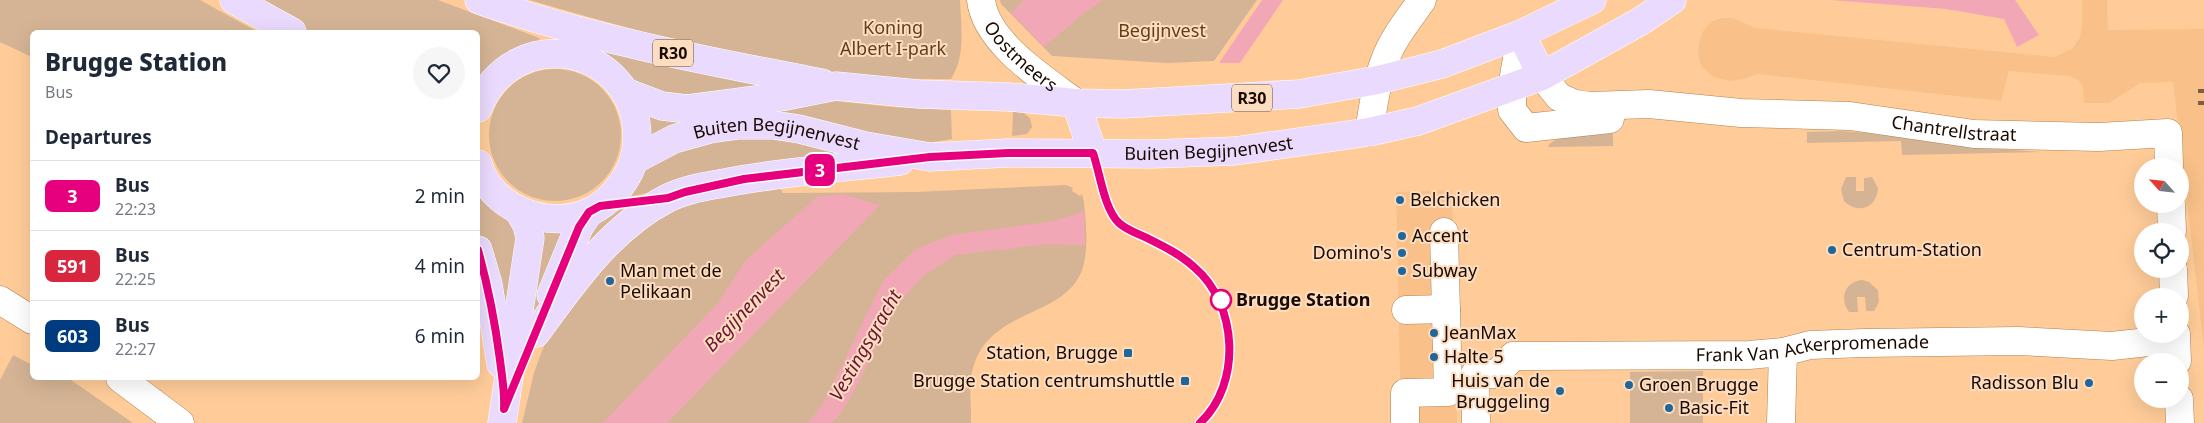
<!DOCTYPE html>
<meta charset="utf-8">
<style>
body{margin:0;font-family:"Noto Sans",sans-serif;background:#f6f6f7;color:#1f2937;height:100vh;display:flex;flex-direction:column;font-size:19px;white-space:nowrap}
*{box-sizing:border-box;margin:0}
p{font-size:16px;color:#747a83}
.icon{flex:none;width:28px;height:28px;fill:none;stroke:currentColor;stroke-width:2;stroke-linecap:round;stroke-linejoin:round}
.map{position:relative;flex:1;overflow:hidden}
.drawer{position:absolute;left:30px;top:30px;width:450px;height:350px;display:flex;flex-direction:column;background:#fff;border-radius:8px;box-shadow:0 5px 20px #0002}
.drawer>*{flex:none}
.badge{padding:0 10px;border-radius:8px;font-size:18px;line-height:32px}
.needle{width:32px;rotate:297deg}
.controls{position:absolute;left:2134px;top:158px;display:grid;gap:10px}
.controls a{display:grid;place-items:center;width:55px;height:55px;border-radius:50%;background:#fff;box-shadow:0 5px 20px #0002;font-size:25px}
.map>.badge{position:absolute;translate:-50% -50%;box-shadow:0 0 0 2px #fff}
h2{padding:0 15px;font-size:19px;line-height:45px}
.round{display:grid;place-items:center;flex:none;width:52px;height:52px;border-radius:26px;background:#f6f6f7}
.head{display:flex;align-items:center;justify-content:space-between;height:85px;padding:0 15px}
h1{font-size:24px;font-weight:800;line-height:38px}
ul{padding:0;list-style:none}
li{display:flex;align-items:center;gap:15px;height:70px;padding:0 15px;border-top:1px solid #e0e1e3}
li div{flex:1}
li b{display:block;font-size:19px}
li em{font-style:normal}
li .badge{min-width:55px;font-weight:700;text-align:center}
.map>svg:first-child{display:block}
.built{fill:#f9c189}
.green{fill:#d5b495}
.water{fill:#f2a7b6}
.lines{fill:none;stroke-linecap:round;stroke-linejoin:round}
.minor-casing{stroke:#b08050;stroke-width:29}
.major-casing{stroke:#fff;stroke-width:29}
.minor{stroke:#fff;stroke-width:28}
.major{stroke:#eadafd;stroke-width:28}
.rail{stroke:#7d5e42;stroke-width:4;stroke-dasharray:6 6;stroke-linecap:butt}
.line-casing{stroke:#fff;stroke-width:11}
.line{stroke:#e6007e;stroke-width:8}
.poi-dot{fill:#20669a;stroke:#fdddc0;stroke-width:2}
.stop-dot{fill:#fff;stroke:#e6007e;stroke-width:2.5}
.labels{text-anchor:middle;stroke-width:4;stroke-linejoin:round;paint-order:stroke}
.shield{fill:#fdddc0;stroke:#5e493a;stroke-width:1}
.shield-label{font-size:16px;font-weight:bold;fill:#1a0900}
.park-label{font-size:18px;fill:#613e17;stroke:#fdddc0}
.street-label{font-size:18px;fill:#1a0900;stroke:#fdddc0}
.poi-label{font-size:18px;fill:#1a0900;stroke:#fdddc0;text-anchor:start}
.stop-label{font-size:18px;font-weight:bold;fill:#1a0900;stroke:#fdddc0;text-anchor:start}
.water-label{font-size:19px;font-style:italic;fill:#6b1532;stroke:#fdddc0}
</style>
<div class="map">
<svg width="2204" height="423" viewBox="0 0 2204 423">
<rect width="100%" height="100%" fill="#fc9"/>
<!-- built -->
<g class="built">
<path d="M2082,0H2107L2108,30L2204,29V347L2173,82L2140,83L2109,103H2084L2083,87L2078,80L2069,76L2009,71L2001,101L1757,74L1744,79L1730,81L1714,77L1702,67L1698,56L1699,43L1703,31L1711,22L1721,18H1733L1756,28L2055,57L2073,48L2080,37L2082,25Z"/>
<path d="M1452,190L1457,423H1401L1396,192Z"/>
</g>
<!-- green -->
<g class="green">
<path d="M0,0H200L258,32H32V57L0,42Z"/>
<path d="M254,0H438L539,38L540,41L478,83V32H308Z"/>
<path d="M530,0H960C961,27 966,56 951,79C930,79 908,79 886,78C765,67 646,34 530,0Z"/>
<path d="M1000,0H1257L1214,61L1167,63L1052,56L1001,4Z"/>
<path d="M600,42L788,85L697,102L645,91L596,51Z"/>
<circle cx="555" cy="135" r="66"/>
<path d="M826,100L892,107L951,110L952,139L921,144L855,137L650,138L646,108Z"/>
<path d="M1013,112H1022L1030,118L1032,127L1027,134L1012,136Z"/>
<path d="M1610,131L1613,134V146L1548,147C1553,133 1595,133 1610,131Z"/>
<path d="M1841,131L1880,134L1951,145L2041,152L1902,155L1901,141L1807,143V132Z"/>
<path d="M719,132L863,150L627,197L645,168Z"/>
<path d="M1846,177H1856V191H1864V178L1872,177L1878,188C1877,208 1858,215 1844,201L1841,189Z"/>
<path d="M776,182L783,193L916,192L1066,185L1073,188L1072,191L1080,196L1082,194L1084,202C1086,223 1089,250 1082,270C1066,316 994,309 975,362C967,382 972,403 971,423H522L534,373L540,356L547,339L581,282L662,209Z"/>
<path d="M478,186L518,227L505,362L486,252L478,229Z"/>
<path d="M647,204L584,260L578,246C599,212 609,212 647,204Z"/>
<path d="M538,229H562L564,246L530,326Z"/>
<path d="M1863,280L1869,282L1878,290L1879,302L1874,311H1866L1865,297H1857L1858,312H1849C1839,298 1845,281 1863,280Z"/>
<path d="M13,355L32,365V378H68L133,423H0V380Z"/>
<path d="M1703,371V423H1630V372Z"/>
</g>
<!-- water -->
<g class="water">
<path d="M1024,0H1103L1083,14L1044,47L1011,13Z"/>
<path d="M1262,0H1283L1240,63H1219Z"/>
<path d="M1830,0H2015L2039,35L2017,47L2004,19L1946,9Z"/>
<path d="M842,194L880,205L667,423H603L718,303L747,259L817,197Z"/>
<path d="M1084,211L1085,245L1049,244L955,255L923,276L896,306L859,382L841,413L832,423H808L824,402L883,281L916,249L951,235L1055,221Z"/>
</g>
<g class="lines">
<defs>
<g id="minor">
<path id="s1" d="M981,0C986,43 1044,79 1076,103"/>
<path d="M1521,34L1512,88V110L1526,128L1610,119"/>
<path id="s2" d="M1542,76L1559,97L1575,104L1590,106L1649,104L1741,113L1850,116L1974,134L2099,137L2168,133L2169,166"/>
<path d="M1369,132C1373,108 1376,83 1385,60C1393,38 1409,19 1422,0"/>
<path d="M2171,204L2172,231"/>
<path d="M2173,269L2174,296"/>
<path d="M0,300L32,320"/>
<path d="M1406,310L1446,309"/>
<path d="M2176,334L2177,361"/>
<path d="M120,378L180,423"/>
<path d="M2179,399L2180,423"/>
<path d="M1405,423V393L1448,392L1444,232"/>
<path id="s3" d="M1476,423L1475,374H1497L1513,356L1749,355L1783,352L1810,345L1864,343L2018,341L2112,346L2157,341"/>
<path d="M1781,423L1783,352"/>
</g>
<g id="major">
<path d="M234,0L292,32"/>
<path d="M479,0C590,39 707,61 822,83"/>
<path d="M1521,34L1542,76"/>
<path d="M625,92L662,106L687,109L786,96L836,86L918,94L1009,97L1076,103L1123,104L1299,94L1378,80L1442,64L1521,34L1592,0"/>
<path d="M1076,103L1093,153"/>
<path d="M478,108C513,20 639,45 637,140C637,168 616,200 589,212C548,231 490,208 478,164"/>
<path id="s4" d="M634,160L674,139L710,129L739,125H773L799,129L866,146L930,157L1008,153L1152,154L1235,151L1369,132L1418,121L1542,76L1641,21L1672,0"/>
<path d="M478,250L488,284L501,364"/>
<path d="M551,295L579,227L589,212"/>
<path d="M536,333C573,282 611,227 668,198C684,190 702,187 719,184C779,172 840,168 900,161"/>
<path d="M502,423L530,238L527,225L519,211"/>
</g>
</defs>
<!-- minor casing -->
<use href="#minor" class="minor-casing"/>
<!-- major casing -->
<use href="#major" class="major-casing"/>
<!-- minor -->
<use href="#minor" class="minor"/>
<!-- major -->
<use href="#major" class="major"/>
<!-- rail -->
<g class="rail">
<path d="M2198,91H2204"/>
<path d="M2198,103H2204"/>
</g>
</g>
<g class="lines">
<defs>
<path id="line" d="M478,250C488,286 495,322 500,360C502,377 505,392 504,409L579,227L589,212L600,206L668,198L685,192L744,179L930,157L1008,153H1093C1100,173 1104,209 1119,223C1128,231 1139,234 1149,239C1165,247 1181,255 1194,267C1238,304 1242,384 1200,423"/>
</defs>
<!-- line casing -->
<use href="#line" class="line-casing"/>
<!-- line -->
<use href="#line" class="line"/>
</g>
<!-- markers -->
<g class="poi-dot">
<circle cx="1400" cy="200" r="5"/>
<circle cx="1402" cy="236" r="5"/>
<circle cx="1832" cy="250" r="5"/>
<circle cx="1402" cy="253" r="5"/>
<circle cx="1402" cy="271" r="5"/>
<circle cx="610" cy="281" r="5"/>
<circle cx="1434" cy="333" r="5"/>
<rect x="1123" y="348" width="10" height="10" rx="2.5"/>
<circle cx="1434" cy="357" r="5"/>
<rect x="1180" y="376" width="10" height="10" rx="2.5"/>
<circle cx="2089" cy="383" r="5"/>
<circle cx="1629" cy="385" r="5"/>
<circle cx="1560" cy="391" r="5"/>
<circle cx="1669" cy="408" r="5"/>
</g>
<circle class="stop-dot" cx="1221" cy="300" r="10"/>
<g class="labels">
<!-- shield labels -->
<g class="shield">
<rect x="653" y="39.5" width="40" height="27" rx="4"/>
<rect x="1232" y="84.5" width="40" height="27" rx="4"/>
</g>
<g class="shield-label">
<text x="673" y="59">R30</text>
<text x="1252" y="104">R30</text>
</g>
<!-- park labels -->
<g class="park-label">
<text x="893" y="34">Koning<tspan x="893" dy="21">Albert I-park</tspan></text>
<text x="1162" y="37">Begijnvest</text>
</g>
<!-- street labels -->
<g class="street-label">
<text dy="6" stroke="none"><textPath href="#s1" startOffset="71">Oostmeers</textPath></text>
<text dy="6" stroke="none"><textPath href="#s2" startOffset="425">Chantrellstraat</textPath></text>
<text dy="6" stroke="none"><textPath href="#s4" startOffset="150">Buiten Begijnenvest</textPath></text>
<text dy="6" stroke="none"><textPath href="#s4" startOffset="585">Buiten Begijnenvest</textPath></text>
<text dy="6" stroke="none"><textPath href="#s3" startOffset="395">Frank Van Ackerpromenade</textPath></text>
</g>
<!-- poi labels -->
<g class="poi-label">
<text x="1410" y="206">Belchicken</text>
<text x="1412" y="242">Accent</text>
<text x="1842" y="256">Centrum-Station</text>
<text x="1392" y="259" text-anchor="end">Domino's</text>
<text x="620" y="277">Man met de<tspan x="620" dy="21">Pelikaan</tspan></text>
<text x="1412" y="277">Subway</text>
<text x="1444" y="339">JeanMax</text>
<text x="1118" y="359" text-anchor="end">Station, Brugge</text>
<text x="1444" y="363">Halte 5</text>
<text x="1175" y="387" text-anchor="end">Brugge Station centrumshuttle</text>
<text x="1550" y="387" text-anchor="end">Huis van de<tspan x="1550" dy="21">Bruggeling</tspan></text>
<text x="2079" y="389" text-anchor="end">Radisson Blu</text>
<text x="1639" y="391">Groen Brugge</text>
<text x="1679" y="414">Basic-Fit</text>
</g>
<!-- stop labels -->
<g class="stop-label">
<text x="1236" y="306">Brugge Station</text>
</g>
<!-- water labels -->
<g class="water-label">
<text transform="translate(744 310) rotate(-46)" y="7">Begijnenvest</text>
<text transform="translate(865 345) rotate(-60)" y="7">Vestingsgracht</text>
</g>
</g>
</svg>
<div class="controls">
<a><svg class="needle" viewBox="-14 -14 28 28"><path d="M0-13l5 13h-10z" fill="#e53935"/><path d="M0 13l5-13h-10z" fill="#747a83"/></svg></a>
<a><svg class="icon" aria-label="locate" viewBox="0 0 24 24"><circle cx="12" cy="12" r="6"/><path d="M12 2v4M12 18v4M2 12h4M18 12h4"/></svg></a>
<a>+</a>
<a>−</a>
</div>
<b class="badge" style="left:820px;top:170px;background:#e6007e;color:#fff">3</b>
<section class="drawer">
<div class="head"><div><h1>Brugge Station</h1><p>Bus</p></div><a class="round"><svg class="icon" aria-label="heart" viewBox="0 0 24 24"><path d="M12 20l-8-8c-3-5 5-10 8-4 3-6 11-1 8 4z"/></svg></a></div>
<h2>Departures</h2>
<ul>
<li><span class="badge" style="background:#e6007e;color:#fff">3</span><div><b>Bus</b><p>22:23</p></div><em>2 min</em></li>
<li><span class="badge" style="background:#d7263d;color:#fff">591</span><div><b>Bus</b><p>22:25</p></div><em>4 min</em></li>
<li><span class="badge" style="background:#003b80;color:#fff">603</span><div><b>Bus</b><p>22:27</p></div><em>6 min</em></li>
</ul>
</section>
</div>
